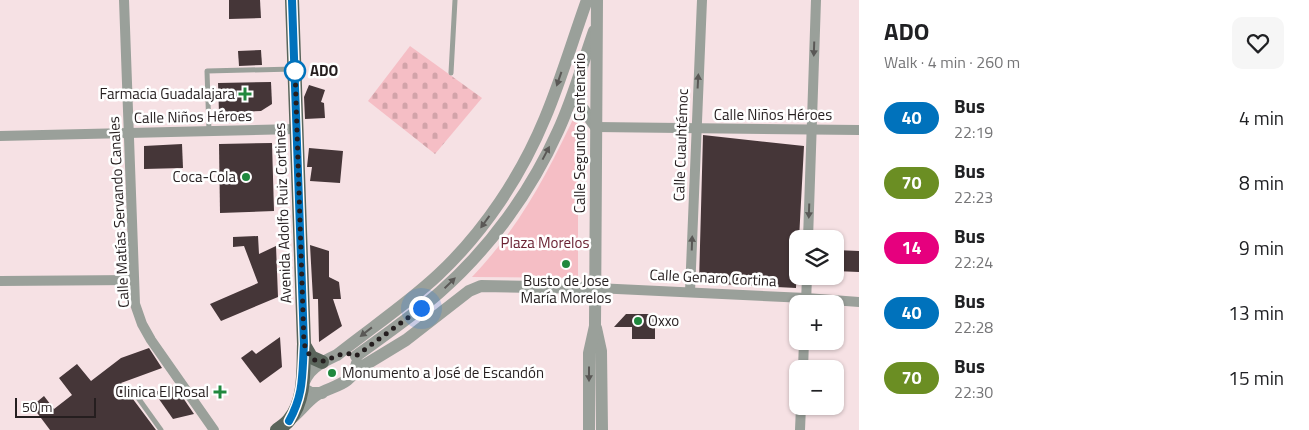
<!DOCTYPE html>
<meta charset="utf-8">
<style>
body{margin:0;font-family:"Titillium Web",sans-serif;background:#f6f6f6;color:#202124;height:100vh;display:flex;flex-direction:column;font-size:19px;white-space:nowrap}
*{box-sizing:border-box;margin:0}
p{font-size:16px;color:#757577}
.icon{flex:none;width:28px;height:28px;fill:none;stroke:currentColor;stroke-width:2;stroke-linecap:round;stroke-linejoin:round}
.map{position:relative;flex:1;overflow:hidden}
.drawer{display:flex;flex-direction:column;background:#fff;width:450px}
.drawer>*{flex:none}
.badge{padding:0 10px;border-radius:16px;font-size:18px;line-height:32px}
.controls{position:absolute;left:789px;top:230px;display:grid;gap:10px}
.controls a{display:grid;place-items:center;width:55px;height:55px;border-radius:10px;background:#fff;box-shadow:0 1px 4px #0004;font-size:25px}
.scale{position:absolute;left:15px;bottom:12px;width:81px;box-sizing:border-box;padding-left:5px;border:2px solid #251e1f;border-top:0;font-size:14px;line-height:18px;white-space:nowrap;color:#251e1f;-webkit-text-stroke:4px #fff;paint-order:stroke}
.you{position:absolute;width:25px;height:25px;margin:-12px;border:4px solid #fff;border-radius:50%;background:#1a73e8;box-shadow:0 0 0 8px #1a73e833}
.map>.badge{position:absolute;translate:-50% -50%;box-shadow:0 0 0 2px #fff}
.round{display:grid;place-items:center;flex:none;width:52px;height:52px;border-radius:10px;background:#f6f6f6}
.summary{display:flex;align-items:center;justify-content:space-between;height:85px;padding:0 25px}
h1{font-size:24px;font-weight:700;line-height:38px}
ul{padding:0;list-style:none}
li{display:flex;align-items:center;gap:15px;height:65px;padding:0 25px}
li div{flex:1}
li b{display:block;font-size:19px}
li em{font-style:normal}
li .badge{min-width:55px;font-weight:700;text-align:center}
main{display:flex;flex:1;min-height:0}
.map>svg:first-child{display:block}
.cemetery{fill:url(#cemetery-stones)}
.park{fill:#f5bec5}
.building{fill:#453638}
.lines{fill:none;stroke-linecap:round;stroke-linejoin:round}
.service{stroke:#9aa09a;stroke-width:5}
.minor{stroke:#9aa09a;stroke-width:10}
.tertiary{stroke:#9aa09a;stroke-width:12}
.primary{stroke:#5a655b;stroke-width:14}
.oneway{fill:#5a5856}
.line-casing{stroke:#fff;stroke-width:11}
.line{stroke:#0072bc;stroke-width:8}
.walk{stroke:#251e1f;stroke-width:5;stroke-dasharray:0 9}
.stop-dot{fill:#fff;stroke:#0072bc;stroke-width:2.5}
.poi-dot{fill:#20883e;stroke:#fff;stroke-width:2}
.labels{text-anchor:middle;stroke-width:5;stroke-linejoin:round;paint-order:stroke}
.stop-label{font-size:15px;font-weight:bold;fill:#251e1f;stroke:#fff;text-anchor:start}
.poi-label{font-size:15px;fill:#251e1f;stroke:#fff;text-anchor:end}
.street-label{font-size:15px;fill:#251e1f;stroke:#fff}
.park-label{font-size:15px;fill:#6b2334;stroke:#fff}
</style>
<main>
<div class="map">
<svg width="859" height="430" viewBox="0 0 859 430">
<defs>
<pattern id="cemetery-stones" width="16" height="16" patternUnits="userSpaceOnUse" patternTransform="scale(1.25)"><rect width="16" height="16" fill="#f5bec5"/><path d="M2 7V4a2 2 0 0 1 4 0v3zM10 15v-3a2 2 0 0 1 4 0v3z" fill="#d2a3a9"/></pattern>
</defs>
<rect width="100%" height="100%" fill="#f6e1e4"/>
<!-- cemetery -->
<path class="cemetery" d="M410,46L482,98L435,154L368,101Z"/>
<!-- park -->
<path class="park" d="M578,109V278L472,277C522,224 547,174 578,109Z"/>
<!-- building -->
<g class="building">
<path d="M229,0H260L261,18L229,19Z"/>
<path d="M261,50L262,65L239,66L238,51Z"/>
<path d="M271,82L272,104L261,111L219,113L218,83Z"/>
<path d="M309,85L325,90L321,102L324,103L325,118L305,119L304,97Z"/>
<path d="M703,135L804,146L799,239H798L796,288L699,283Z"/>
<path d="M272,143L274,211L220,213L219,144Z"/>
<path d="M182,144L183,168L144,169V146Z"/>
<path d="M309,148L343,151L340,183L310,181L312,167H307Z"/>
<path d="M258,236L259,254L276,246L278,297L221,321L210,304L258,283L244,246L233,247V237Z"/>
<path d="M310,245L329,251V277L339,282L341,299H333L342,326L319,342L318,299H313Z"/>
<path d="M835,250L859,251V272L835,271Z"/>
<path d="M626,314H655V339H632V327H614Z"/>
<path d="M280,337L282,367L260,383L241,358L252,350L256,354Z"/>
<path d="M149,348L162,368L121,383L156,430H50L32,406L44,396L54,409L72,395L59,378L77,364L91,381L121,358Z"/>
<path d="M175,386L194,414L173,419L154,392Z"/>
</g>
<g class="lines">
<!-- service -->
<g class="service">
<path d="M451,73L455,0"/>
<path d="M209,131L207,71L294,69"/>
<path d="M136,395L161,430"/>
</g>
<!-- minor -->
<g class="minor">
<path d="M124,0L135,304L142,324L151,340L214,430"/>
<path d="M596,127L859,130"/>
<path d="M0,136L296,129"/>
<path d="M808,239L816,0"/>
<path d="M0,281L134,280"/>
<path d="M596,288L806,298L859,302"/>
<path d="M690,292L702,0"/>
<path d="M806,303L807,276"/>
<path d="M803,369L804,341"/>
<path d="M800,430L801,406"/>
</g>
<!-- tertiary -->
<g class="tertiary">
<path d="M573,95L596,127"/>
<path d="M596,328L601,351L602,430"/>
<path d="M356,356C385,335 414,315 440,292C490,248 531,191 558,131C573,99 582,65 594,31"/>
<path d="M355,371L406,340L469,291L481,286L596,288"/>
<path d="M322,393H311L302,388C307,369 320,363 337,355C371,328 407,304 438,275C484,232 521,176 545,118C561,80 573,39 587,0"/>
<path d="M292,418C300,411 307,402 315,396C331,385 352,387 357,363"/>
<path d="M589,430V353L595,326L597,0"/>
</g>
<!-- primary -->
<g class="primary">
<path d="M304,345L311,357L322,362"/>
<path d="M277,430C281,427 286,424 289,420C306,400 303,369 304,344L292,0"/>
</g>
</g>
<!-- one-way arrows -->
<defs><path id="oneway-solid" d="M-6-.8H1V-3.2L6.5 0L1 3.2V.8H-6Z" transform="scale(1.25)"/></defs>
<g class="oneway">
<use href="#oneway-solid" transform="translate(814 49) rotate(92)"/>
<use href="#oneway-solid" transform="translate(559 79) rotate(109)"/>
<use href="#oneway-solid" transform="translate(698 81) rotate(-87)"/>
<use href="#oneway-solid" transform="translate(546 153) rotate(-62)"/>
<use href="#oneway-solid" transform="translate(809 211) rotate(92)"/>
<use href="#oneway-solid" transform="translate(485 222) rotate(126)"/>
<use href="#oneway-solid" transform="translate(692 243) rotate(-88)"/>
<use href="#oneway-solid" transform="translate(450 283) rotate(-44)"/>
<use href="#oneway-solid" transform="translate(366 332) rotate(142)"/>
<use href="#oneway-solid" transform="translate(589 374) rotate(90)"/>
</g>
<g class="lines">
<defs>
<path id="line" d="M289,421C304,394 302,375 304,344L292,0"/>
</defs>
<!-- line casing -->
<use href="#line" class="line-casing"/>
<!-- line -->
<use href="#line" class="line"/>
<!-- walk -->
<path class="walk" d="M295,71V69L304,344L311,358L319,362C332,360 343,349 356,356L421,308"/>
</g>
<!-- markers -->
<circle class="stop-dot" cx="295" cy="71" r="10"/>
<g class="poi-dot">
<path d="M242.5 86.5h5v5h5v5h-5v5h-5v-5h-5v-5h5z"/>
<circle cx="246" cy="177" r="5"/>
<circle cx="566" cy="264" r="5"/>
<circle cx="638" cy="321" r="5"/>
<circle cx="332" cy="373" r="5"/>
<path d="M217.5 384.5h5v5h5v5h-5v5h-5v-5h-5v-5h5z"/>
</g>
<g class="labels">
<!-- stop labels -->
<g class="stop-label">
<text x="310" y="76">ADO</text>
</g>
<!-- poi labels -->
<g class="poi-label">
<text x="235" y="99">Farmacia Guadalajara</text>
<text x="236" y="182">Coca-Cola</text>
<text x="566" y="286" text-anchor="middle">Busto de Jose<tspan x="566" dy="17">María Morelos</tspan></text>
<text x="648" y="326" text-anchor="start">Oxxo</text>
<text x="342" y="378" text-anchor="start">Monumento a José de Escandón</text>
<text x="209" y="397">Clinica El Rosal</text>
</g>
<!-- street labels -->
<g class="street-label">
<text x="773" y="120">Calle Niños Héroes</text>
<text transform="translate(193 117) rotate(-1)" y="5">Calle Niños Héroes</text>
<text transform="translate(580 133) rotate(-90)" y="5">Calle Segundo Centenario</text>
<text transform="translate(681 145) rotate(-88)" y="5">Calle Cuauhtémoc</text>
<text transform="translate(119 212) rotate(-93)" y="5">Calle Matías Servando Canales</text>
<text transform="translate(283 213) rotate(-92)" y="5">Avenida Adolfo Ruiz Cortines</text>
<text transform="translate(713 278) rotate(3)" y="5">Calle Genaro Cortina</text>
</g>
<!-- park labels -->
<g class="park-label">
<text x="545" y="248">Plaza Morelos</text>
</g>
</g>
</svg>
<div class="controls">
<a><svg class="icon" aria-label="layers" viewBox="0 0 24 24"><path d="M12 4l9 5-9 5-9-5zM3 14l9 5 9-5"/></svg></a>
<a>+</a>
<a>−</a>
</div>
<div class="scale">50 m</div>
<div class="you" style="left:421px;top:308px"></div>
</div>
<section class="drawer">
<div class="summary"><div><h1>ADO</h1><p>Walk · 4 min · 260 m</p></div><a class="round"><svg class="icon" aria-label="heart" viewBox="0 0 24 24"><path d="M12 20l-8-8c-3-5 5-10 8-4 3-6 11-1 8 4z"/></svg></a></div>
<ul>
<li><span class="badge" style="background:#0072bc;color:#fff">40</span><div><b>Bus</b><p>22:19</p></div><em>4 min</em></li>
<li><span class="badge" style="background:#6b8e23;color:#fff">70</span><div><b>Bus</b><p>22:23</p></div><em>8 min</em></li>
<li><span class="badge" style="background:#e6007e;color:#fff">14</span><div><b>Bus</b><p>22:24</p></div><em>9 min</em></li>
<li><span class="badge" style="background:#0072bc;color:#fff">40</span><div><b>Bus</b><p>22:28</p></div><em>13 min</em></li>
<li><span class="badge" style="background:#6b8e23;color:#fff">70</span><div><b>Bus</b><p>22:30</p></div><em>15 min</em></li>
</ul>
</section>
</main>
